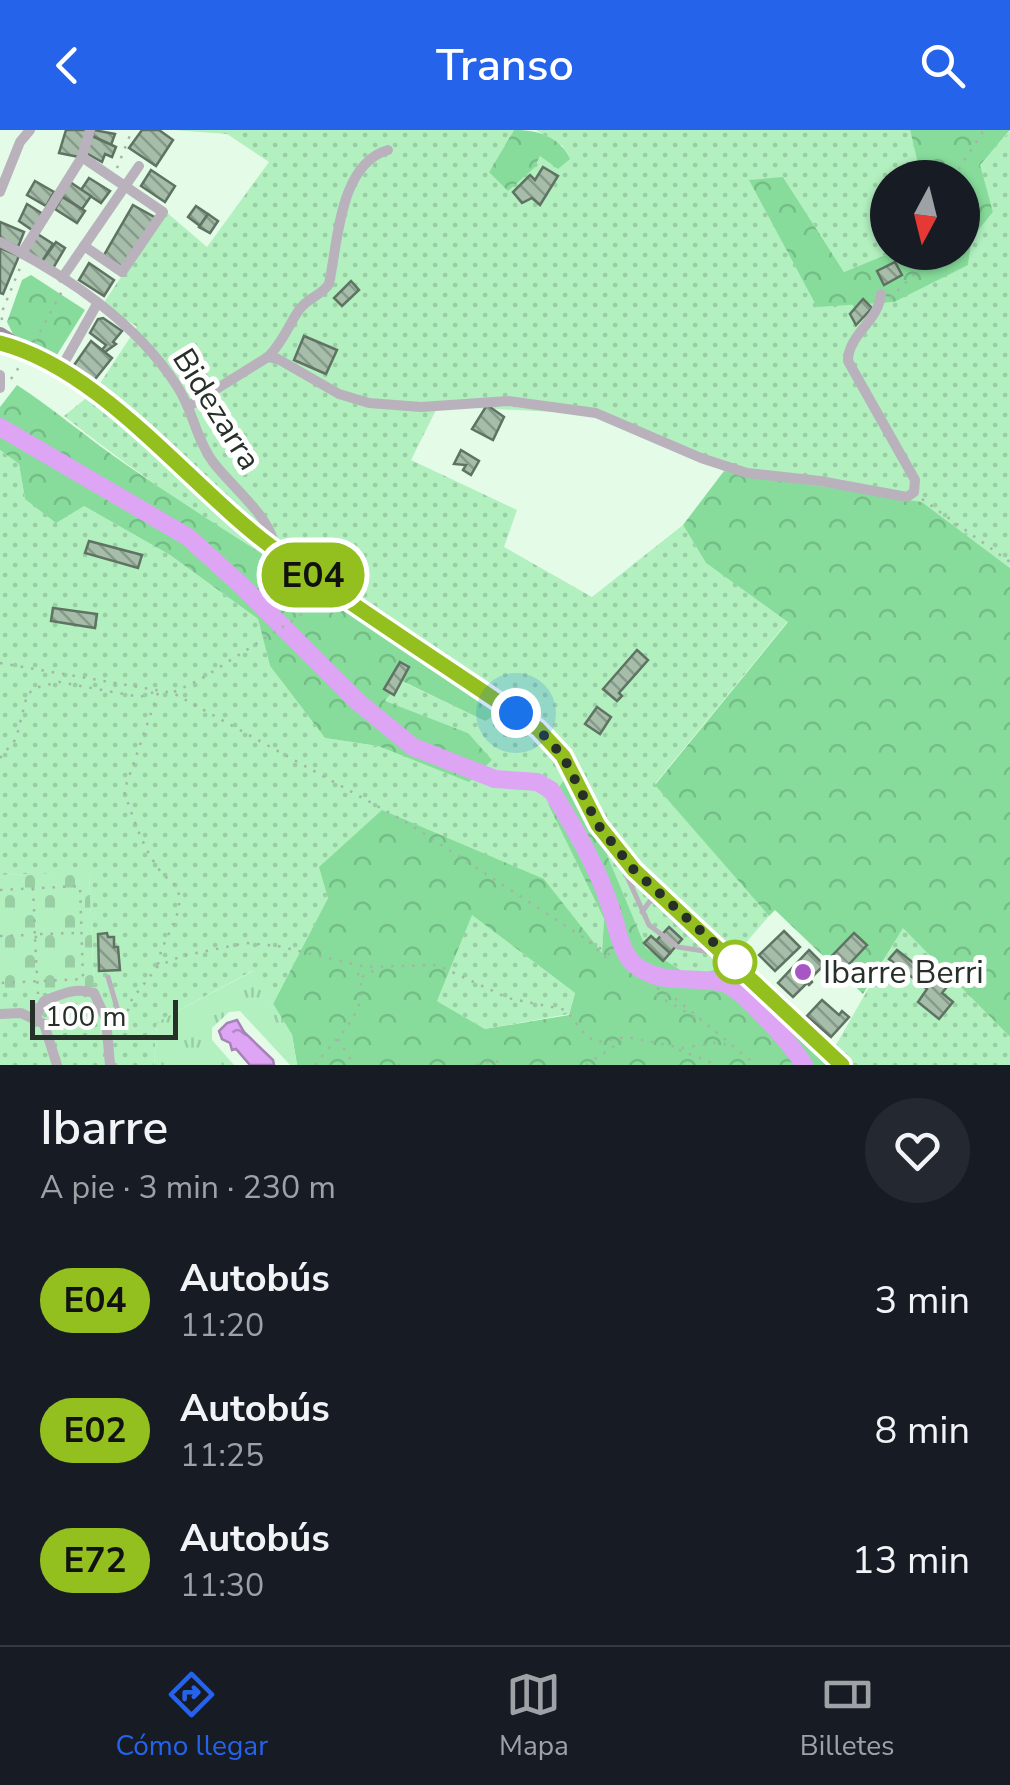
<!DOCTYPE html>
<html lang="es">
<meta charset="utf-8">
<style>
body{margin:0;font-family:"Nunito Sans",sans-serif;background:#242831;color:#f1f3f6;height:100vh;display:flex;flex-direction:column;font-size:38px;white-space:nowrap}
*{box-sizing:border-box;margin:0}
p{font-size:32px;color:#9ea1a6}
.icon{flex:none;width:55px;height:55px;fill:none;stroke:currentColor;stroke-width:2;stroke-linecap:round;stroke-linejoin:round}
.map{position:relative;height:935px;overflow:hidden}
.sheet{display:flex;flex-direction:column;background:#171b24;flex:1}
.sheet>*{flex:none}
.badge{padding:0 20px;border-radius:32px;font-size:35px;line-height:65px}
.needle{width:65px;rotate:187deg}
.controls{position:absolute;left:870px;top:30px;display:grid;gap:20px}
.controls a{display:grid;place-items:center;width:110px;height:110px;border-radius:50%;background:#171b24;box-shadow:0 2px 8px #0004;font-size:50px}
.scale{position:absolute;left:30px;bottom:25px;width:148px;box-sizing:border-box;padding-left:10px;border:5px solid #262f28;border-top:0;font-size:28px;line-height:35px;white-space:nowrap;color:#262f28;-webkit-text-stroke:8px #fff;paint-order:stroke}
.you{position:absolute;width:50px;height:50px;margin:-25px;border:8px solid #fff;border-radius:50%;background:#1a73e8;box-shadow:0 0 0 15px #1a73e833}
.map>.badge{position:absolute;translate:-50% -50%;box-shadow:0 0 0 5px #fff}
.round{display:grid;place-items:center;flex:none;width:105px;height:105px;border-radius:52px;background:#242831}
.summary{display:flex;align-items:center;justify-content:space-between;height:170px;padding:0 40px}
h1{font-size:48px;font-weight:600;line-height:75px}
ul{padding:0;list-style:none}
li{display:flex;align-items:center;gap:30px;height:130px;padding:0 40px}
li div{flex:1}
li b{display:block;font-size:38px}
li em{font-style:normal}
li .badge{min-width:110px;font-weight:700;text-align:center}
header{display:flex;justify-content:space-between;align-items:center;height:130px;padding:0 40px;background:#2563eb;color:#fff;font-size:45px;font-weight:600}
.dock{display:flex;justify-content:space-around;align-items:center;height:140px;border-top:2px solid #363941;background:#171b24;font-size:28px;color:#9ea1a6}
.dock a{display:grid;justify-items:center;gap:5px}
.dock .selected{color:#2563eb}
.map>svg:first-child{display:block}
.grass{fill:url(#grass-dots)}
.forest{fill:url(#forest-crowns);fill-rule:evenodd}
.cemetery{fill:url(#cemetery-stones)}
.park{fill:url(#park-tufts)}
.water{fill:url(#water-ripples);stroke:#a682b7;stroke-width:2.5}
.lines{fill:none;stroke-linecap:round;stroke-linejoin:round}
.river{stroke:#dda5f4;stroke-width:18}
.building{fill:url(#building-back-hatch);stroke:#5f7362;stroke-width:2.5}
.path{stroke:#a3b6a6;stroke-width:2.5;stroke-dasharray:2.5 8;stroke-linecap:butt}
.lane{stroke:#b9b2bc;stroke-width:5}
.street{stroke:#b9b2bc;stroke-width:10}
.secondary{stroke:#9c91a0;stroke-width:14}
.line-casing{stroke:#fff;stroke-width:22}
.line{stroke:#93c01f;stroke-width:15}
.walk{stroke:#262f28;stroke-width:10;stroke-dasharray:0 18}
.stop-dot{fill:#fff;stroke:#93c01f;stroke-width:5}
.poi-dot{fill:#a756c6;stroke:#fff;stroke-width:4}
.labels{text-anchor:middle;stroke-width:10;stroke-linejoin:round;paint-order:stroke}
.street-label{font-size:32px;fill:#262f28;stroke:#fff}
.poi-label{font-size:32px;fill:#262f28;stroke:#fff;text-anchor:start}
</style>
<header><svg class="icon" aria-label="back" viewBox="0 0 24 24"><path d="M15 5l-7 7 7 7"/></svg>Transo<svg class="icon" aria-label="search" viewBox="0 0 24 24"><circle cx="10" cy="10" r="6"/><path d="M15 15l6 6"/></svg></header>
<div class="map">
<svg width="1010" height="935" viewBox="0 0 1010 935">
<defs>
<pattern id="grass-dots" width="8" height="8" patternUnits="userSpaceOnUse" patternTransform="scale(2.5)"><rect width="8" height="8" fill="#b2f0bf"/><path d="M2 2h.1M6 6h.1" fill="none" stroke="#99cea4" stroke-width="1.8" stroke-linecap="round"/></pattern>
<pattern id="forest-crowns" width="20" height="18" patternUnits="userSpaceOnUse" patternTransform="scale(2.5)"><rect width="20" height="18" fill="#87dc9b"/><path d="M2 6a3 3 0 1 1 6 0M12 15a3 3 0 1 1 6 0" fill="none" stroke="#74bd86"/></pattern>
<pattern id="cemetery-stones" width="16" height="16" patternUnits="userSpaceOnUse" patternTransform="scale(2.5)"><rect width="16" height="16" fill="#b2f0bf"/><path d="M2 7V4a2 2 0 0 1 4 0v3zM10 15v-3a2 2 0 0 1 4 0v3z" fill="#99cea4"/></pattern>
<pattern id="park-tufts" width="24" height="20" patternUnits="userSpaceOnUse" patternTransform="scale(2.5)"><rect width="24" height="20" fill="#b2f0bf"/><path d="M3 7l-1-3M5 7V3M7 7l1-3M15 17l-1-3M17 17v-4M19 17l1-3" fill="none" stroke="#99cea4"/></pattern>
<pattern id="water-ripples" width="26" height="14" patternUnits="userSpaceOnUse" patternTransform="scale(2.5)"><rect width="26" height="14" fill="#dda5f4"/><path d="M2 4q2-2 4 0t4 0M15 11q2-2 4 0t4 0" fill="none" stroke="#b387c6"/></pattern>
<pattern id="building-back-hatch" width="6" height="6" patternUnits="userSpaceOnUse" patternTransform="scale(2.5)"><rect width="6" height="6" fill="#a6bdaa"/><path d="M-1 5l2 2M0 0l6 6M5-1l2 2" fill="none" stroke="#879a8a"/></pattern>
</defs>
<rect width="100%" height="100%" fill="#e3fbe7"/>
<!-- grass -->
<g class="grass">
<path d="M174,0H514L489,42L564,17L536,0H910L921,47L888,48L890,123L844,142L783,47L817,177L968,135L972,108L993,82L979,35L1010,1V438L922,372L724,341L593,284L438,276L411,330L517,380L504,417L592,467L683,395L706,433L788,491L655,654L769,786L725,837L690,846L646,818L571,640L548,674L604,789L602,825L544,749L328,768L273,874L252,841L157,892L154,935H0V860L94,856L89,743L0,745V320L19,334L25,369L84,376L170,425L258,489L270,536L325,608L378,616L469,651L468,603L385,572L401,551L485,591L492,564C346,478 197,392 64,286L95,261L137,197L103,174L165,81L207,117L269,32L227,4Z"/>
<path d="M471,784L575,863L569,884L485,899L437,871Z"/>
<path d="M903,797L1010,907V935H855L835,917Z"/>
</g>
<!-- forest -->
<g class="forest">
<path d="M514,0C538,0 559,6 570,29L558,39L540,26L534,38L508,61L489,42Z"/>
<path d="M910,0H1010L980,35L993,82L972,108L968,135L894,172L817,177L749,50L783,47L844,142L890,123L962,122V48L921,47Z"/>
<path d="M31,145L85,180L55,228L13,204L7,192L22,150Z"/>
<path d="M17,255C55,280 90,310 128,336C247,417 369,491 492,564L495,585L485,591L402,551L385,571L468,603L492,630L469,652L378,616L325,608L270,536L258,489L170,425L84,376L56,393L25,369L19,334L0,320V277Z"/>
<path d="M724,341L922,372L1010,438V907L903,798L863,864L775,780L769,786L655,655L788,492L706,433L683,395Z"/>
<path d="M571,639L646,818L690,846L725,837L835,917L855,935H297L292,905L273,874L328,768L319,737L382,680L544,749L602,823L604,789L548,674ZM472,785L575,863L569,885L485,899L437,871Z"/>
</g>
<!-- cemetery -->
<path class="cemetery" d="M89,742L94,857L0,860V745Z"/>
<!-- park -->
<path class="park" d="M253,841L292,905L297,935H290L240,881L229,882L212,898V910L234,935H154L157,892Z"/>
<!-- water -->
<path class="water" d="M237,890L244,902L273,930L274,935H250L236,919L232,920L230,913L222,909L219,901L227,893Z"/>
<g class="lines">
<!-- river -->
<path class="river" d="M0,297L188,407L242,456L357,571L413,617L495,649L537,652L551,660C577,702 602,744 615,792C619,805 623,825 634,834C661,857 693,845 723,853C743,859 793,916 804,935"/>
</g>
<!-- building -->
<g class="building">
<path d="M66,0H87L79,27L59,23Z"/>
<path d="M94,0L115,4L111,15L92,6Z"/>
<path d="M142,0H159L173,10L156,36L129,18Z"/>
<path d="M92,6L116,17L112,27L105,24L102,32L86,23Z"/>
<path d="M543,37L558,46L540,75L532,68L522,73L513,62L530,45L535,50Z"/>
<path d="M151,40L175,56L165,72L141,56Z"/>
<path d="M89,48L110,61L101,73L81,60Z"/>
<path d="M35,51L54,62L46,76L27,65Z"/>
<path d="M70,52L91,66L82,79L62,66Z"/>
<path d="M62,67L85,81L77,93L55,79Z"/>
<path d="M27,74L43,84L32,100L19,91Z"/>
<path d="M133,75L156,88L123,138L104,125Z"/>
<path d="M196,76L208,84L200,96L188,87Z"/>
<path d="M208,84L218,91L210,103L199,97Z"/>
<path d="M0,92L24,102L18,117L0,109Z"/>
<path d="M36,103L53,114L41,133L24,122Z"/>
<path d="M56,112L65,118L52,140L41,133Z"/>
<path d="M0,118L19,126L3,164L0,163Z"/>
<path d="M895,132L902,145L884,155L877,141Z"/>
<path d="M89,133L114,150L104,166L79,150Z"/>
<path d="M351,151L359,160L342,176L334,168Z"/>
<path d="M863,169L872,178L856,195L850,184Z"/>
<path d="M103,188L122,201L113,212L116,214L105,222L102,220L106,215L90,203L98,189Z"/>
<path d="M304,206L337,220L326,244L294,230Z"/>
<path d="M91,211L112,228L92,253L72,238Z"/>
<path d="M487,275L504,287L493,310L472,299Z"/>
<path d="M461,320L479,331L471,345L463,340L466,335L454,334Z"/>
<path d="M89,411L142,425L138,438L85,423Z"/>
<path d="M53,478L97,484L95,498L51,491Z"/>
<path d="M637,520L648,530L619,563L622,566L617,571L603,559Z"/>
<path d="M400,532L409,537L394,565L384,559Z"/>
<path d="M597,577L611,587L600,604L585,594Z"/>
<path d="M669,797L682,809L670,823L656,811Z"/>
<path d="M784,801L800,817L775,841L759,825Z"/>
<path d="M107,803L108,807H114V817H118L120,840L99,841L98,804Z"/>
<path d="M854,803L867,815L838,846L825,833Z"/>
<path d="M651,806L670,823L663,831L644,813Z"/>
<path d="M809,820L824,835L810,849L812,852L809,855L807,853L793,867L778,853Z"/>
<path d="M897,820L935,850L939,845L950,853L942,863L953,872L939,889L918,872L927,859L889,829Z"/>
<path d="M822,870L839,885L842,881L849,887L831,907L807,886Z"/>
</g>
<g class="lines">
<!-- path -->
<g class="path">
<path d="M117,38L132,0"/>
<path d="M953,48L984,0"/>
<path d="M890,168L920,139L921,122"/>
<path d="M2,190L1,184L22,133"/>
<path d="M35,211L62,161"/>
<path d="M11,249L23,231"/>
<path d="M922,369L1010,432"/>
<path d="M0,533L173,563L406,692L615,828"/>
<path d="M174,562L201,549L295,489L306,481L318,462"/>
<path d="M158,563L124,661C133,688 143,719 161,742C168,751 178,753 179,766C182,790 160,811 158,835"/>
<path d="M0,628L16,609L27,565L35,558L59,552L140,567L157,561"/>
<path d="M33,758L35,800"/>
<path d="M0,760L80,756L83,849L0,853"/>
<path d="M40,804L77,803"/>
<path d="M0,806L30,805"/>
<path d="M35,808L39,804L36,801L32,805L35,808L38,864"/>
<path d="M589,812L611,832"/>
<path d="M362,847L377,839"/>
<path d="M657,858L676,869L756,935"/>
<path d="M656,865L697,888"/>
<path d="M124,891L132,869L158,836L182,826L246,813L278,816L366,837L437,835L508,868L566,880L586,906L598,912L627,907L682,918L715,913L730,915"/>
<path d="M338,909L354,935"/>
<path d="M679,920L717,935"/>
<path d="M315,935C338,904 376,879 355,836"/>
<path d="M398,935H404"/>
<path d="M476,935L495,930L502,935"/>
<path d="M586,935L622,911"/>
</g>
<!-- lane -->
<g class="lane">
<path d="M621,733L649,795L678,817L717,823"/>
<path d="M642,782L650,771H663"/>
<path d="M106,889L114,887L118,881L108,847"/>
</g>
<!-- street -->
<g class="street">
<path d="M82,27L163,82L122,142L84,116"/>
<path d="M0,62L20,12L30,0"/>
<path d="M0,112C66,145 137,193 177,256C193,280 196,309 213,332C230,355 275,391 274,418"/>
<path d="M22,123L82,27L90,0"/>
<path d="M62,148L139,36"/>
<path d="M268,227C283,212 288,196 299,180C307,168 321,166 329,154C338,113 339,34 388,20"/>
<path d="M60,240L97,174"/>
<path d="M0,245V258"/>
<path d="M189,276L268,227L278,229L339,264L369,273L421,277L508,271L596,283L701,328L747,343L820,351L907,367L914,362L915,350L848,231C848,204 879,191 881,164"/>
<path d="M0,884L21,883L44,894L57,935"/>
<path d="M36,887L44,871C61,864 76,857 94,863L106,889L110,935"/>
</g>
<!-- secondary -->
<path class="secondary" d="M0,204L99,267L274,418L538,599L563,626L599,695L634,740L842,935"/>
</g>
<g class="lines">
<defs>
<path id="line" d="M0,213C102,239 189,356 273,418C359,481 450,538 538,599L563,626L598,695L634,740L842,935"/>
</defs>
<!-- line casing -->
<use href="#line" class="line-casing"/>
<!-- line -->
<use href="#line" class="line"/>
<!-- walk -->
<path class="walk" d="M516,583L538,599L563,626L598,695L634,740L735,832"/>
</g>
<!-- markers -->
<circle class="stop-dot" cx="735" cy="832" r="20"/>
<circle class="poi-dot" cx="803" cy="842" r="10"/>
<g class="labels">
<!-- street labels -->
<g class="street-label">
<text transform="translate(217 279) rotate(58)" y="11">Bidezarra</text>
</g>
<!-- poi labels -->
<g class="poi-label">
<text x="823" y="853">Ibarre Berri</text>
</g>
</g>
</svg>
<div class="controls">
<a><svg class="needle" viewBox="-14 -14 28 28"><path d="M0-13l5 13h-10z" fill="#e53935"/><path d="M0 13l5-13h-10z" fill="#9ea1a6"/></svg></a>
</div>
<div class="scale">100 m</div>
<div class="you" style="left:516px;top:583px"></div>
<b class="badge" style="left:313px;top:445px;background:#93c01f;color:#111">E04</b>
</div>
<section class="sheet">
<div class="summary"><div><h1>Ibarre</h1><p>A pie · 3 min · 230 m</p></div><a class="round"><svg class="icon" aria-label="heart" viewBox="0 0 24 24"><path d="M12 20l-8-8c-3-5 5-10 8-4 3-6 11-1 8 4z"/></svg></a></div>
<ul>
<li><span class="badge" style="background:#93c01f;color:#111">E04</span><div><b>Autobús</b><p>11:20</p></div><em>3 min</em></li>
<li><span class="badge" style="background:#93c01f;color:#111">E02</span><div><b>Autobús</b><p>11:25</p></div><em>8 min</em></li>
<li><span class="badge" style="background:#93c01f;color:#111">E72</span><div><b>Autobús</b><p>11:30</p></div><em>13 min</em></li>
</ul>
</section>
<nav class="dock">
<a class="selected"><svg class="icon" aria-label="directions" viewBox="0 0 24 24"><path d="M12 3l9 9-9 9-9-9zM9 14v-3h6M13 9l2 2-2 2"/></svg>Cómo llegar</a>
<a><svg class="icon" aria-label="map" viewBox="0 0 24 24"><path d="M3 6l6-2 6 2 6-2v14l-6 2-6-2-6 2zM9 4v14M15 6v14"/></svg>Mapa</a>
<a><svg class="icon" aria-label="tickets" viewBox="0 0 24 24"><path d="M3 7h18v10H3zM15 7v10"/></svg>Billetes</a>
</nav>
